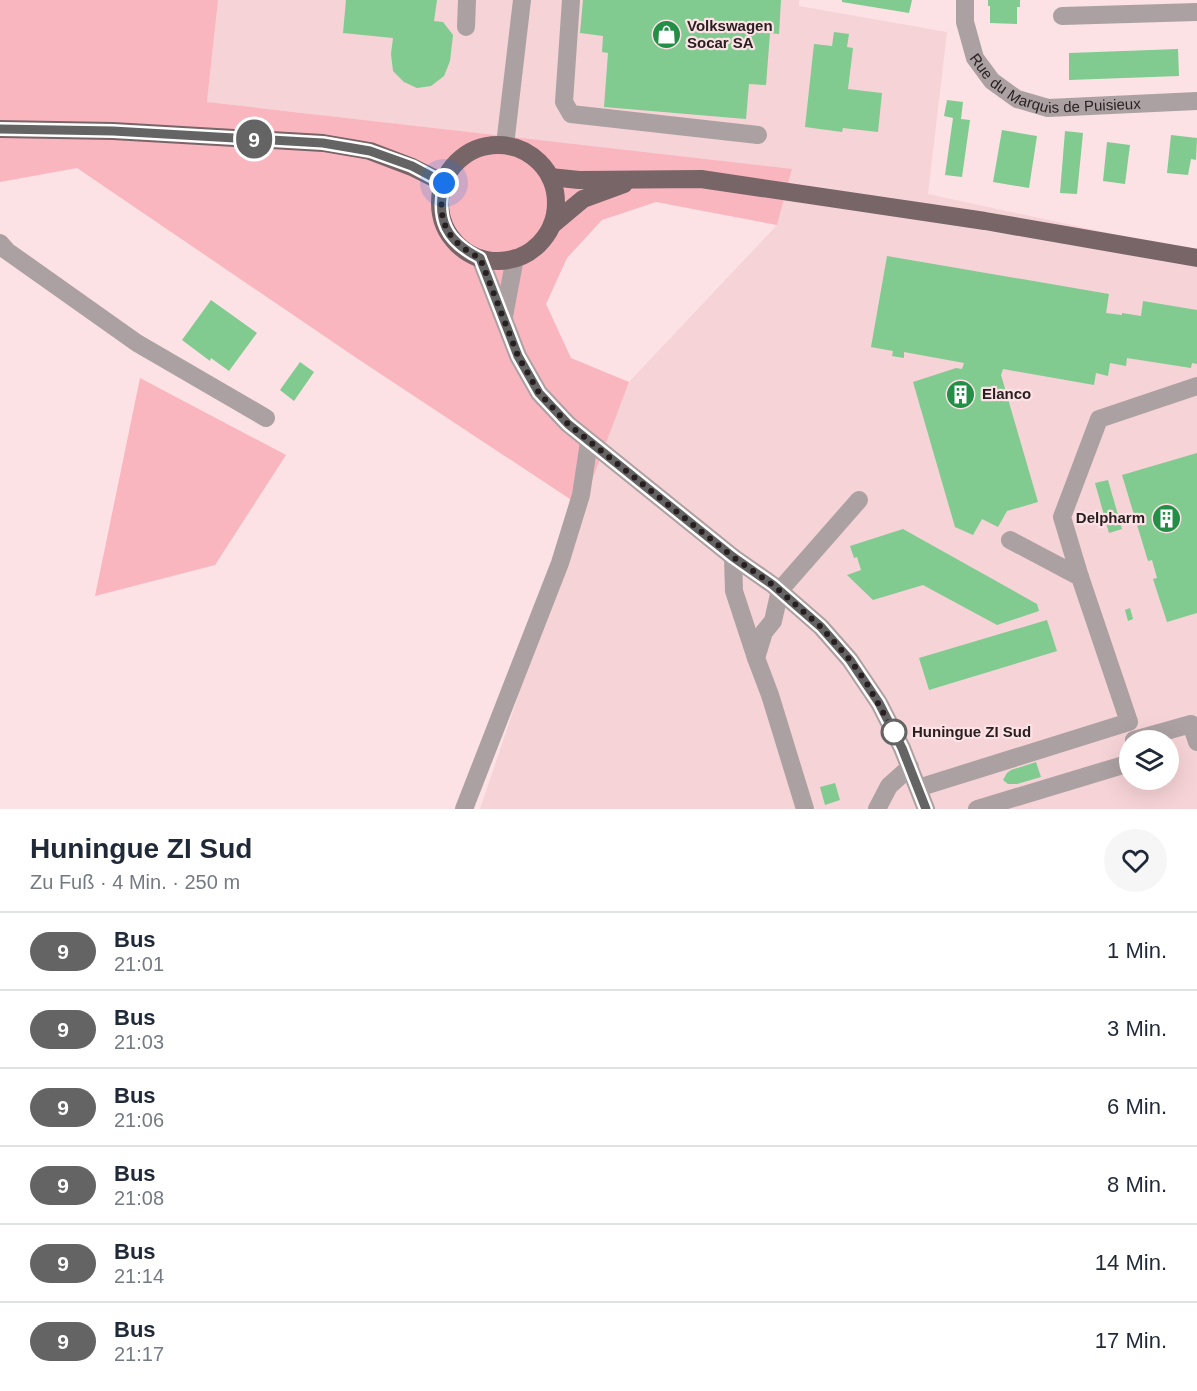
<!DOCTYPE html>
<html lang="de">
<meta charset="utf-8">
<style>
body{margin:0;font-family:Helvetica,sans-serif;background:#f6f6f7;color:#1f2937;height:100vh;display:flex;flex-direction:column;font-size:22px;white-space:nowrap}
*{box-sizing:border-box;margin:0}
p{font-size:20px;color:#747a83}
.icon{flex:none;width:33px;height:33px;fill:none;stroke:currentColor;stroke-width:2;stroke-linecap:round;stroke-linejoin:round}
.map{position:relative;height:809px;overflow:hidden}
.sheet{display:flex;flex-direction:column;background:#fff;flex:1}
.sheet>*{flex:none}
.badge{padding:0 12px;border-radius:20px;font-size:21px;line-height:39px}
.tools{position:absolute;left:1119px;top:730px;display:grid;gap:12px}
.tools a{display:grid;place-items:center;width:60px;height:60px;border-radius:50%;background:#fff;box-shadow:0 6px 24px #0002;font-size:30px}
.you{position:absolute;width:30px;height:30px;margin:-15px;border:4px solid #fff;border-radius:50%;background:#1a73e8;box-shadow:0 0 0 9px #1a73e833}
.map>.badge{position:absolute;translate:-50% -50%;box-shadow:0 0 0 3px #fff}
.round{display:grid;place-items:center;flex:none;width:63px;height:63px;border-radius:32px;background:#f6f6f7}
.overview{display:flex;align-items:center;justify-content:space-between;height:102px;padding:0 30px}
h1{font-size:28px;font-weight:700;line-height:45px}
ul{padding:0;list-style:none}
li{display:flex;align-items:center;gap:18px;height:78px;padding:0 30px;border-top:2px solid #e0e1e3}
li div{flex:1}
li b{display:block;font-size:22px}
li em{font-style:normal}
li .badge{min-width:66px;font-weight:700;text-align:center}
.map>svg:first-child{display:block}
.built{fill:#f6d3d7;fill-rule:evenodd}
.green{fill:#fab6bf}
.building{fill:#81ca90}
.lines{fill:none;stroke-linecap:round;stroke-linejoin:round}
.minor{stroke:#aca1a2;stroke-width:18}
.major{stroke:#786567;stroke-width:18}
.line-casing{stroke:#fff;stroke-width:14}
.line{stroke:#646464;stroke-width:9}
.walk{stroke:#281f20;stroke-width:6;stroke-dasharray:0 10.8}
.stop-dot{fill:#fff;stroke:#646464;stroke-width:3}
.labels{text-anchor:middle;stroke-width:4.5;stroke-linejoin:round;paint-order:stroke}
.poi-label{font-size:15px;font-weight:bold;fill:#281f20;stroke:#fce2e5;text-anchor:start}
.street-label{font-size:15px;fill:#281f20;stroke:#fce2e5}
.stop-label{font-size:15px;font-weight:bold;fill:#281f20;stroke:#fce2e5;text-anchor:start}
</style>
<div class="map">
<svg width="1197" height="809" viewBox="0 0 1197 809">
<rect width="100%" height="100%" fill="#fce2e5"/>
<!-- built -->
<path class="built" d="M218,0H799V6L947,32L928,194L1197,252V809H480L582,507L629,382L777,225L792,170L207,102ZM1130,741H1168V780H1130Z"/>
<!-- green -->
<g class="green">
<path d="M0,0H218L207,102L792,169L777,225L656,202L602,220L567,258L546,304L571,358L629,382L582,507L355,357L77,168L0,182Z"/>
<path d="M140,378L286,455L215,565L95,596Z"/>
</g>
<!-- building -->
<g class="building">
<path d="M346,0H437L434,21L443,22L453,35L450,61L444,76L431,86L417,88L404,82L393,71L391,54L393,38L343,33Z"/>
<path d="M583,0H781L779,34L770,33L766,85L749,84L746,119L604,107L608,53L602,52L603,36L580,33Z"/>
<path d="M842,0H912L909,13L842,2Z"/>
<path d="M988,0H1020V7H1017V24L990,23V6H988Z"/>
<path d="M834,32L849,34L847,47L853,48L848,89L882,93L878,132L843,128L842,132L805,127L814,44L832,46Z"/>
<path d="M1178,49L1179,76L1069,80V53Z"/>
<path d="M947,100L963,102L961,119L970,120L962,177L945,175L953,118L944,116Z"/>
<path d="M1002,130L1037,136L1029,188L993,182Z"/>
<path d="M1065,131L1083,133L1077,194L1060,193Z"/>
<path d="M1171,135L1197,138L1196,160L1191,159L1188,175L1167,173Z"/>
<path d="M1107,142L1130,145L1125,184L1103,181Z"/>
<path d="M887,256L1109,294L1106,313L1122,315V313L1141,316L1143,301L1197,310V364L1192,363L1191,368L1127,358L1126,366L1110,363L1108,376L1096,373L1094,385L1003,369L1001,375L1038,502L1007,511L998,527L982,519L973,535L955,527L913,382L956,368L962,369L964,363L904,352V358L892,356L893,351L871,347Z"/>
<path d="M211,300L257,333L229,371L211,358L210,361L182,340Z"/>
<path d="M300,362L314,372L294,401L280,390Z"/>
<path d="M1197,453V613L1167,622L1153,579L1157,578L1152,560L1148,561L1122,475Z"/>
<path d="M1108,480L1122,529L1109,533L1095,483Z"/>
<path d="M903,529L1037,604L1039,611L997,625L923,585L873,600L847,575L861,570L857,557L854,558L850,546Z"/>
<path d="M1130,608L1133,619L1128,621L1125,610Z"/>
<path d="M1047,620L1057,651L929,690L919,658Z"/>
<path d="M1036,762L1041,777L1017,784H1008L1003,780L1007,773L1011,770Z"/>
<path d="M835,783L840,800L825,805L820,787Z"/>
</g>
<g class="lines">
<!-- minor -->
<g class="minor">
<path d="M571,0L564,102L571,114L758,135"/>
<path id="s1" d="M965,0V22L975,58L992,81L1017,99L1048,108L1197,101"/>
<path d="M1062,16L1197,12"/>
<path d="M466,27L467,0"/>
<path d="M505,145L522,0"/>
<path d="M0,243L7,251L137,343L266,418"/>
<path d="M480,258L518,356L539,393L568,424L733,557L773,585L821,627L850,660L879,703L902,748L926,809"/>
<path d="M504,316L515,258"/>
<path d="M733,557L734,591L756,658L764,632L773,621L780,590L859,500"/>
<path d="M1080,577L1062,517L1099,419L1197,386"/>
<path d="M756,658L770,695L805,809"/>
<path d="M1134,740L1191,724L1197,742"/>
<path d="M918,788L1129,722L1080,577L1010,540"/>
<path d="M464,809L560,563L581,495L589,442"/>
<path d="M877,809L889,786L910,767"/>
<path d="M977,809L1130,763"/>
</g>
<!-- major -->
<g class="major">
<path d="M0,129L113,131L323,143L370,151L412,167L444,183"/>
<circle cx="498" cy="203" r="58"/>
<path d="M550,177L579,180L701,179L985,221L1197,258"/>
<path d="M552,225L583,199L624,184"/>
</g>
</g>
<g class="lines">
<defs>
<path id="line" d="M0,129L113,131L323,143L370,151L412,166L444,183C436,220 446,241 480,258L518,356L539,393L568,424L733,557L773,585L821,627L850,660L879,703L902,748L926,809"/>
</defs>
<!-- line casing -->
<use href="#line" class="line-casing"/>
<!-- line -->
<use href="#line" class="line"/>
<!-- walk -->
<path class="walk" d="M444,183C436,220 446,241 480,258L518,356L539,393L568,424L733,557L773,585L821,627L850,660L866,682L894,732"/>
</g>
<!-- icons -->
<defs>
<symbol id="shop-disc" viewBox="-11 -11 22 22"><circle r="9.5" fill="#238f46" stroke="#fce2e5"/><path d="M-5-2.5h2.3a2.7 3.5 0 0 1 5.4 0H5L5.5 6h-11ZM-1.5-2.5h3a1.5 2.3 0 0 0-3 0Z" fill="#fff"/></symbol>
<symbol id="building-disc" viewBox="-11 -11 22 22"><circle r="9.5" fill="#238f46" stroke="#fce2e5"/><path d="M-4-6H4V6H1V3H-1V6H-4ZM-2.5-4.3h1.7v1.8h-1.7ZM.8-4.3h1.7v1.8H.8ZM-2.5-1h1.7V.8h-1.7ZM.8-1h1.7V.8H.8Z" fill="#fff"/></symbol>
</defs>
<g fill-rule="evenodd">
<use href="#shop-disc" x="650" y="18" width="33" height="33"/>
<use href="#building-disc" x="944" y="378" width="33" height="33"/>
<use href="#building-disc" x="1150" y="502" width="33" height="33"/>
</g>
<!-- markers -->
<circle class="stop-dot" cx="894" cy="732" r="12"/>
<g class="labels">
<!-- poi labels -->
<g class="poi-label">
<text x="687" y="31">Volkswagen<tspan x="687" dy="17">Socar SA</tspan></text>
<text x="982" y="399">Elanco</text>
<text x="1145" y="523" text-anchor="end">Delpharm</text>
</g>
<!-- street labels -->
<g class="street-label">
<text dy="5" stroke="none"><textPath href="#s1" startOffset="150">Rue du Marquis de Puisieux</textPath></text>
</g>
<!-- stop labels -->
<g class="stop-label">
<text x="912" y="737">Huningue ZI Sud</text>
</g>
</g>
</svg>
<div class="tools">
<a><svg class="icon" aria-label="layers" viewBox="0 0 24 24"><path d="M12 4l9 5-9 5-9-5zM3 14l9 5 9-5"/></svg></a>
</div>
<div class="you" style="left:444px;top:183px"></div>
<b class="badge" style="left:254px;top:139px;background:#646464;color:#fff">9</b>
</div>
<section class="sheet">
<div class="overview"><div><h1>Huningue ZI Sud</h1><p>Zu Fuß · 4 Min. · 250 m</p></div><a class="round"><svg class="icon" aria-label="heart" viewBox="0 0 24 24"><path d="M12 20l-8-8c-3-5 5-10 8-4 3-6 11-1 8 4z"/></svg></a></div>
<ul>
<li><span class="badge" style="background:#646464;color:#fff">9</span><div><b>Bus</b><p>21:01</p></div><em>1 Min.</em></li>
<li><span class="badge" style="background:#646464;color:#fff">9</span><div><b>Bus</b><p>21:03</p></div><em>3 Min.</em></li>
<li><span class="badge" style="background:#646464;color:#fff">9</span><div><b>Bus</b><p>21:06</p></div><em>6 Min.</em></li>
<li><span class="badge" style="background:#646464;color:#fff">9</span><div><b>Bus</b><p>21:08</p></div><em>8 Min.</em></li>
<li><span class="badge" style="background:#646464;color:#fff">9</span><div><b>Bus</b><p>21:14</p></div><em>14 Min.</em></li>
<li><span class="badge" style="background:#646464;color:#fff">9</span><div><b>Bus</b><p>21:17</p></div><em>17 Min.</em></li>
</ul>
</section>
